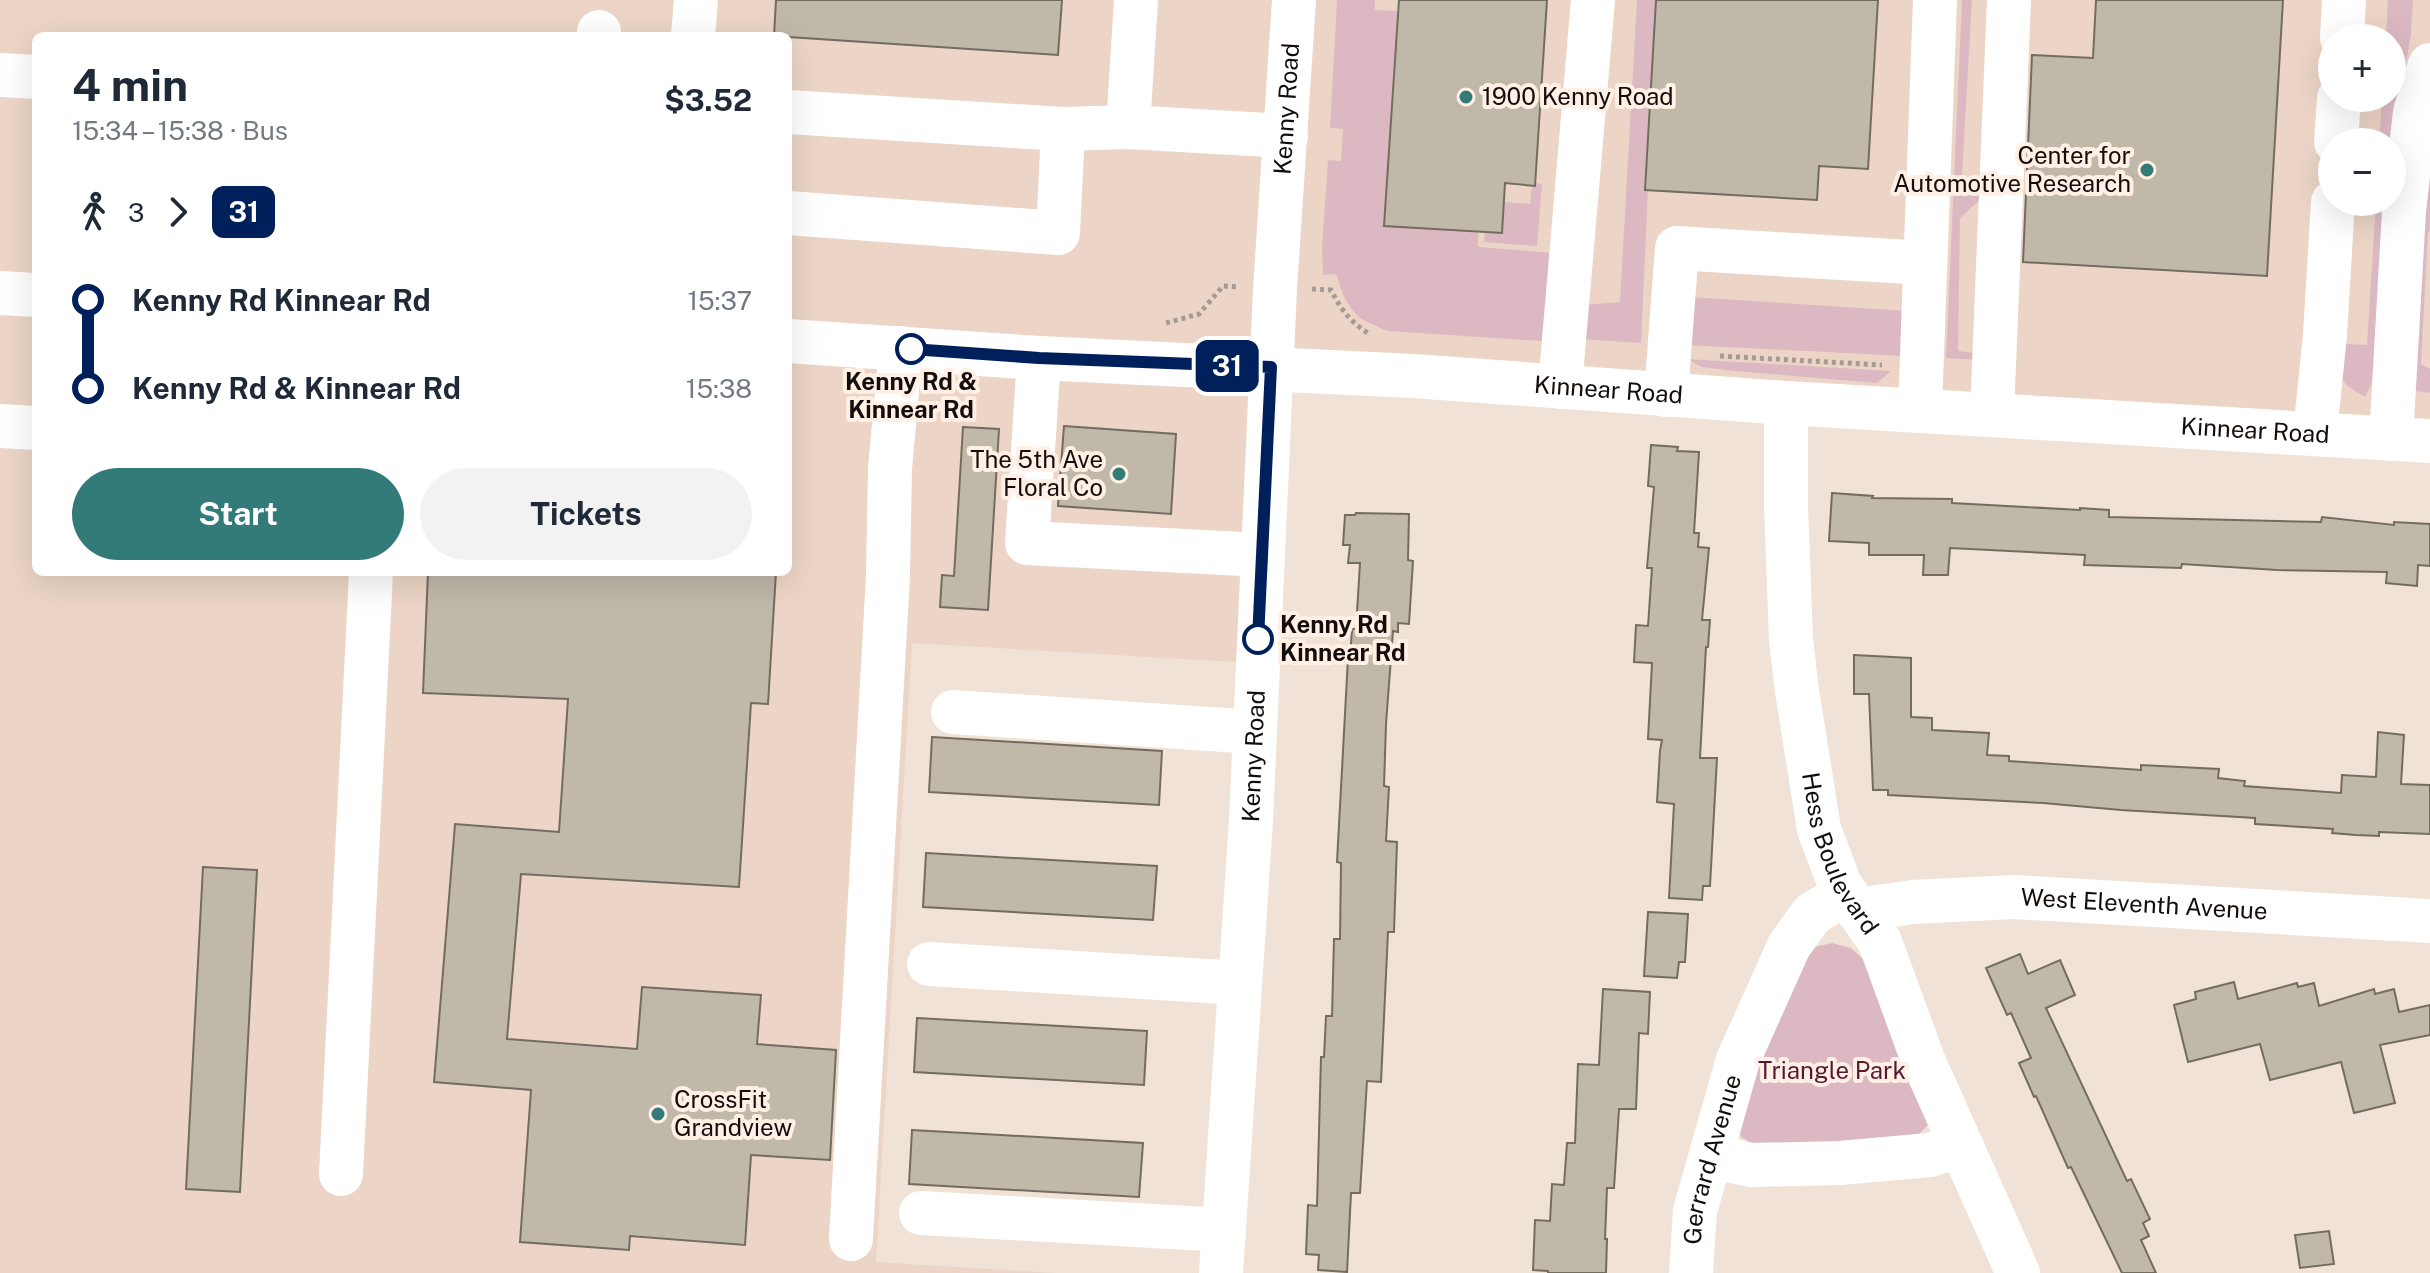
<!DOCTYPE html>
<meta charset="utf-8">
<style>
body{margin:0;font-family:"Public Sans",sans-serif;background:#f2f2f3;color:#1f2937;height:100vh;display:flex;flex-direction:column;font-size:30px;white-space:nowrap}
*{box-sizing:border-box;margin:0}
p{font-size:26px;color:#747a83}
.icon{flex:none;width:44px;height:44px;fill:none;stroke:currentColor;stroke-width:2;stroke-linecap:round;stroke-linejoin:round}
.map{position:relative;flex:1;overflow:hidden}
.panel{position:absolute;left:32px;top:32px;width:760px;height:544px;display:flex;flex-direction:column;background:#fff;border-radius:12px;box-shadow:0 8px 32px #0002}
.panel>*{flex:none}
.badge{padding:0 16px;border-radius:12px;font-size:28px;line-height:52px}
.buttons{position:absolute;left:2318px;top:24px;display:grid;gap:16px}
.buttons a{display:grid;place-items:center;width:88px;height:88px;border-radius:50%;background:#fff;box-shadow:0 8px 32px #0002;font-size:40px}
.map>.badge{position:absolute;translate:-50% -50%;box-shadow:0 0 0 4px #fff}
.legs{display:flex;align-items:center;gap:12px;height:88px;padding:0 40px;font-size:26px}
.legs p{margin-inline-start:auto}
.summary{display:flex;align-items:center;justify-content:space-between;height:136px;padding:0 40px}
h1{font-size:44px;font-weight:700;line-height:60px}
.cta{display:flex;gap:16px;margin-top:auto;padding:16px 40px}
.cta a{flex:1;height:92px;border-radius:48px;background:#327b78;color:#fff;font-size:32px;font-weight:700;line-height:92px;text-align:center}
.cta a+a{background:#f2f2f3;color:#1f2937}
ul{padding:0 40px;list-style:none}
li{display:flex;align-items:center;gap:28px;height:88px;font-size:30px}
li i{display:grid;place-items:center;width:12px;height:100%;margin:0 10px;background:currentColor}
li i::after{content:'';width:20px;height:20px;margin:-10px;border:6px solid;border-radius:50%;background:#fff}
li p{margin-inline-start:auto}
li:first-child i{background:linear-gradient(#0000 50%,currentColor 0)}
li:last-child i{background:linear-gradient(currentColor 50%,#0000 0)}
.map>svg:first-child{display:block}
.built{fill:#ecd5c6;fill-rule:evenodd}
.green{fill:#dcb9c2}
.building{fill:#c0b8a9;stroke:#746c5f;stroke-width:2}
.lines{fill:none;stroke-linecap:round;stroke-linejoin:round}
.path{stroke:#a69a92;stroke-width:5;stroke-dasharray:4 4;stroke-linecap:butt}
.minor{stroke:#fff;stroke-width:44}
.line-1-casing{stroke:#fff;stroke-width:18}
.line-1{stroke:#00205b;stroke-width:12}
.poi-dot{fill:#327b78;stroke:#ffefe4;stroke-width:3}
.stop-1-dot{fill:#fff;stroke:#00205b;stroke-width:4}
.labels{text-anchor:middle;stroke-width:8;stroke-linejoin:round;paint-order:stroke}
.poi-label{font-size:24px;fill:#130e0b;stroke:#ffefe4;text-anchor:start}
.street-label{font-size:24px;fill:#130e0b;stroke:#ffefe4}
.stop-label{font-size:24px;font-weight:bold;fill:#130e0b;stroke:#ffefe4}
.park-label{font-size:24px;fill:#571931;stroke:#ffefe4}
</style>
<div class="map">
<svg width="2430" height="1273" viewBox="0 0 2430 1273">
<rect width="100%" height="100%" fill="#f1e2d7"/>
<!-- built -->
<path class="built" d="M0,0H2430V436L1269,363L1251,663L912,643L876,1262L1057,1273H0ZM36,36H788V572H36ZM2332,38H2392V98H2332ZM2332,142H2392V202H2332Z"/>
<!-- green -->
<g class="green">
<path d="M1337,0H1375V10L1398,11L1384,225L1478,231V247L1553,253L1542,341L1387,331L1361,319L1353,311L1344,297L1336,274L1323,275L1322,248L1328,160L1341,161L1343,129L1330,128Z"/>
<path d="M1637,0H1656L1645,190H1648L1641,343L1579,339L1585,305L1620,302Z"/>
<path d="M1962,0H1972L1962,174L1967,180L1996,181V185L1960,218L1958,351L1975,353L1979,360L1946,358Z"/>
<path d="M2388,0H2413L2411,34L2392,142H2379L2382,98H2392V38H2386Z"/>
<path d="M2430,151V231L2428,232L2421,364L2430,369V393L2407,390Z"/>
<path d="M1535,183L1542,184L1537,246L1484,242L1485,232L1501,233L1504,202L1530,204L1532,185Z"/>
<path d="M2376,202H2388L2379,368L2365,397C2334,379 2339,378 2345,344L2367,345Z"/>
<path d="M1689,297L1908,311L1905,356L1686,345Z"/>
<path d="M1687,359L1891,371L1877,383L1734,371L1702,367Z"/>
<path d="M1832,943L1851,948L1864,960L1930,1123L1914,1139L1761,1149L1741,1137L1737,1119L1753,1065L1810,948Z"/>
</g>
<!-- building -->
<g class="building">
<path d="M776,0H1062L1058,55L774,36Z"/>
<path d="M1399,0H1547L1535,186L1505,183L1502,233L1384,226Z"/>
<path d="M1656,0H1878L1868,169L1819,166L1817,200L1645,190Z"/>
<path d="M2096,0H2283L2267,276L2023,262L2032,55L2093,58Z"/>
<path d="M1064,426L1176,434L1171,514L1058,506Z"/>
<path d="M963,427L999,429L988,610L940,607L942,575L954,576Z"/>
<path d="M1651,445L1678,447L1677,451L1699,452L1694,533H1699L1698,547L1709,548L1702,620H1710L1708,647H1706L1700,758H1717L1710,886H1703L1702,900L1669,898L1674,804L1657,802L1660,751L1662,740L1648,739L1652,663L1634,662L1636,625L1648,626L1652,568H1647L1654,487L1648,486Z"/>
<path d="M1832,493L1873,496L1872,498L1952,499V503L2080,510V508L2109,510V517L2321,522L2322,517L2394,525V522L2430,524V566L2418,565L2417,586L2386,583L2387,572L2277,570L2182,564L2181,568L2084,565L2085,555L1950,548L1948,575H1923L1924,555H1869V543L1829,541Z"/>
<path d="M1356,513L1409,514L1408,560L1413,561L1409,624L1398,623V632L1393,631L1386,724L1384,786L1389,787L1386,841L1397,842L1394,932H1388L1381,1082L1367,1081L1360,1193H1351L1347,1272L1318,1270L1319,1255L1306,1254L1308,1205L1317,1206L1321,1057H1324L1326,1016H1332L1334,939H1340L1341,863L1337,862L1348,658H1350L1352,629H1356L1360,563H1348L1350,545H1343L1345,515H1355Z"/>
<path d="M428,572H776L768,704L751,703L739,887L521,874L507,1039L637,1049L642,987L761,995L757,1044L836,1050L830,1160L751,1155L745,1245L630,1236L629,1250L520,1242L531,1090L434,1082L455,824L559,832L568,699L423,693Z"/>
<path d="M1854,655L1911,658V717L1932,718V730L1989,733L1987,755L2009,756V761L2141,770V765L2219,769L2218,778L2245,781L2244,786L2341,793L2342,775L2376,777L2378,732L2404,735L2401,784L2430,785V834L2379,832V836L2356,835L2332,833L2333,829L2255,824V818L2121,810L2043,803L1888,795V790H1873L1869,694H1854Z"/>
<path d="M932,737L1162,751L1159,805L929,792Z"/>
<path d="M926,853L1157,866L1153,920L923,907Z"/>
<path d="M203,867L257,870L240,1192L186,1189Z"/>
<path d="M1648,912L1688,914L1685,962H1679L1677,978L1644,976Z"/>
<path d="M2020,954L2028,974L2060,960L2075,995L2046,1008L2127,1181L2131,1179L2150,1219L2143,1223L2149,1236L2141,1240L2156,1273H2122L2071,1167L2068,1168L2036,1096L2034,1097L2019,1063L2031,1058L2011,1013L2007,1015L1986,968Z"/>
<path d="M2234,982L2238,999L2297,983L2298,987L2314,983L2319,1006L2374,989L2375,994L2394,989L2399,1012L2430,1005V1035L2380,1045L2395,1103L2354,1113L2341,1062L2270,1080L2260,1044L2188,1062L2174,1005L2196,999L2195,992Z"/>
<path d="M1603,989L1650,992L1648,1034L1639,1033L1636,1109H1619L1614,1188H1607L1605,1239H1607L1606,1273H1548V1271L1533,1270L1535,1220L1550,1221L1552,1184L1564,1185L1567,1143H1575L1578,1064L1599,1065Z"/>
<path d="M917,1018L1147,1031L1144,1085L914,1072Z"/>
<path d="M912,1130L1143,1143L1139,1197L909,1184Z"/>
<path d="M2329,1231L2334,1264L2300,1268L2295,1235Z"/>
</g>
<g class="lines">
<!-- path -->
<g class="path">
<path d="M1312,289L1331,290C1341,309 1349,321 1368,333"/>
<path d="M1166,323L1199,314L1223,286L1238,287"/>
<path d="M1720,356L1882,365"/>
</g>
<!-- minor -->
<g class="minor">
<path d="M599,36V32"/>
<path d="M693,36L696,0"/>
<path d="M2342,38L2344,0"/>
<path d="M0,75L36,77"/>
<path d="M788,112L1063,129L1128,127L1286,136"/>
<path d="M1128,127L1136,0"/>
<path d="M2336,142L2339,98"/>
<path d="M788,213L1058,233L1063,129"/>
<path d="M0,293L36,295"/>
<path id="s1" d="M788,341L1039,358L1413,376L1786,403L2430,441"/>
<path d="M1039,358L1027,543L1263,555"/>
<path d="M1560,387L1593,0"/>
<path d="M1666,395L1677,248L1925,263"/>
<path id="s2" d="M1786,403V506L1791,640L1797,691L1819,829L1840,885L1880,942L1923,1060L2018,1273"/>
<path d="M1920,409L1935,0"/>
<path d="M1992,413L2009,0"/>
<path d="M0,426L36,428"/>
<path d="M2315,433L2325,335L2333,202"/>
<path d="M2391,439L2404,211L2415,112L2430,65"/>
<path d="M953,712L1255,732"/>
<path id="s3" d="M1857,910L1913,902L2014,897L2430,921"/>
<path d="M929,964L1240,983"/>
<path d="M1711,1156L1751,1165L1840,1163L1930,1155L1961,1145"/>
<path d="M341,1174L371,572"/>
<path d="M921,1213L1224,1230"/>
<path d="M851,1239L888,575L890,468L901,348"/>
<path id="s4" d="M1221,1273L1251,820L1275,289L1294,0"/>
<path id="s5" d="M1691,1273L1695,1211L1738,1060L1789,946L1812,914L1845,894"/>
</g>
</g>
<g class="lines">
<defs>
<path id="line-1" d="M911,349L1039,358L1271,367L1258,639"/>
</defs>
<!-- line-1 casing -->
<use href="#line-1" class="line-1-casing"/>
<!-- line-1 -->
<use href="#line-1" class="line-1"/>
</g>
<!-- markers -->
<g class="poi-dot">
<circle cx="1466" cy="97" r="8"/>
<circle cx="2147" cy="170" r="8"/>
<circle cx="1119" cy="474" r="8"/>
<circle cx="658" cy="1114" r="8"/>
</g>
<g class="stop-1-dot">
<circle cx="911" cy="349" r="14"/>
<circle cx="1258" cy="639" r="14"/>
</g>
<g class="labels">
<!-- poi labels -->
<g class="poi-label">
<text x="1482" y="105">1900 Kenny Road</text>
<text x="2131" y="164" text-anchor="end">Center for<tspan x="2131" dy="28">Automotive Research</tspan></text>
<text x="1103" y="468" text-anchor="end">The 5th Ave<tspan x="1103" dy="28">Floral Co</tspan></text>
<text x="674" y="1108">CrossFit<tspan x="674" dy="28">Grandview</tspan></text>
</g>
<!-- street labels -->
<g class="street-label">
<text dy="8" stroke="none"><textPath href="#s4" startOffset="1166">Kenny Road</textPath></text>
<text dy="8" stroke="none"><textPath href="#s1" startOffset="822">Kinnear Road</textPath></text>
<text dy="8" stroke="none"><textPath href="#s1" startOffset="1470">Kinnear Road</textPath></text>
<text dy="8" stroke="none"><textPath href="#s4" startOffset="518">Kenny Road</textPath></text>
<text dy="8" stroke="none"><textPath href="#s2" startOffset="458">Hess Boulevard</textPath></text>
<text dy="8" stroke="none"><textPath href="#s3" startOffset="288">West Eleventh Avenue</textPath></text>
<text dy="8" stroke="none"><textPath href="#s5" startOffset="116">Gerrard Avenue</textPath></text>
</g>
<!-- stop labels -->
<g class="stop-label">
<text x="911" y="390">Kenny Rd &amp;<tspan x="911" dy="28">Kinnear Rd</tspan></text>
<text x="1280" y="633" text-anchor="start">Kenny Rd<tspan x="1280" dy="28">Kinnear Rd</tspan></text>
</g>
<!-- park labels -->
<g class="park-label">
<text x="1832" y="1079">Triangle Park</text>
</g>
</g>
</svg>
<div class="buttons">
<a>+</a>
<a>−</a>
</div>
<b class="badge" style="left:1227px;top:366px;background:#00205b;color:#fff">31</b>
<section class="panel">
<div class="summary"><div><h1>4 min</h1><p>15:34 – 15:38 · Bus</p></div><b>$3.52</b></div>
<div class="legs"><svg class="icon" aria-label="walk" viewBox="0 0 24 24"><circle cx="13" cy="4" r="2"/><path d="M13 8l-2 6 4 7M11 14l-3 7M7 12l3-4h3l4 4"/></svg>3<svg class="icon" aria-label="forward" viewBox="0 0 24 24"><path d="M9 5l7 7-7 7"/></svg><b class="badge" style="background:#00205b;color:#fff">31</b></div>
<ul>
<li><i style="color:#00205b"></i><b>Kenny Rd Kinnear Rd</b><p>15:37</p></li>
<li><i style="color:#00205b"></i><b>Kenny Rd &amp; Kinnear Rd</b><p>15:38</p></li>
</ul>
<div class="cta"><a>Start</a><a>Tickets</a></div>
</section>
</div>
